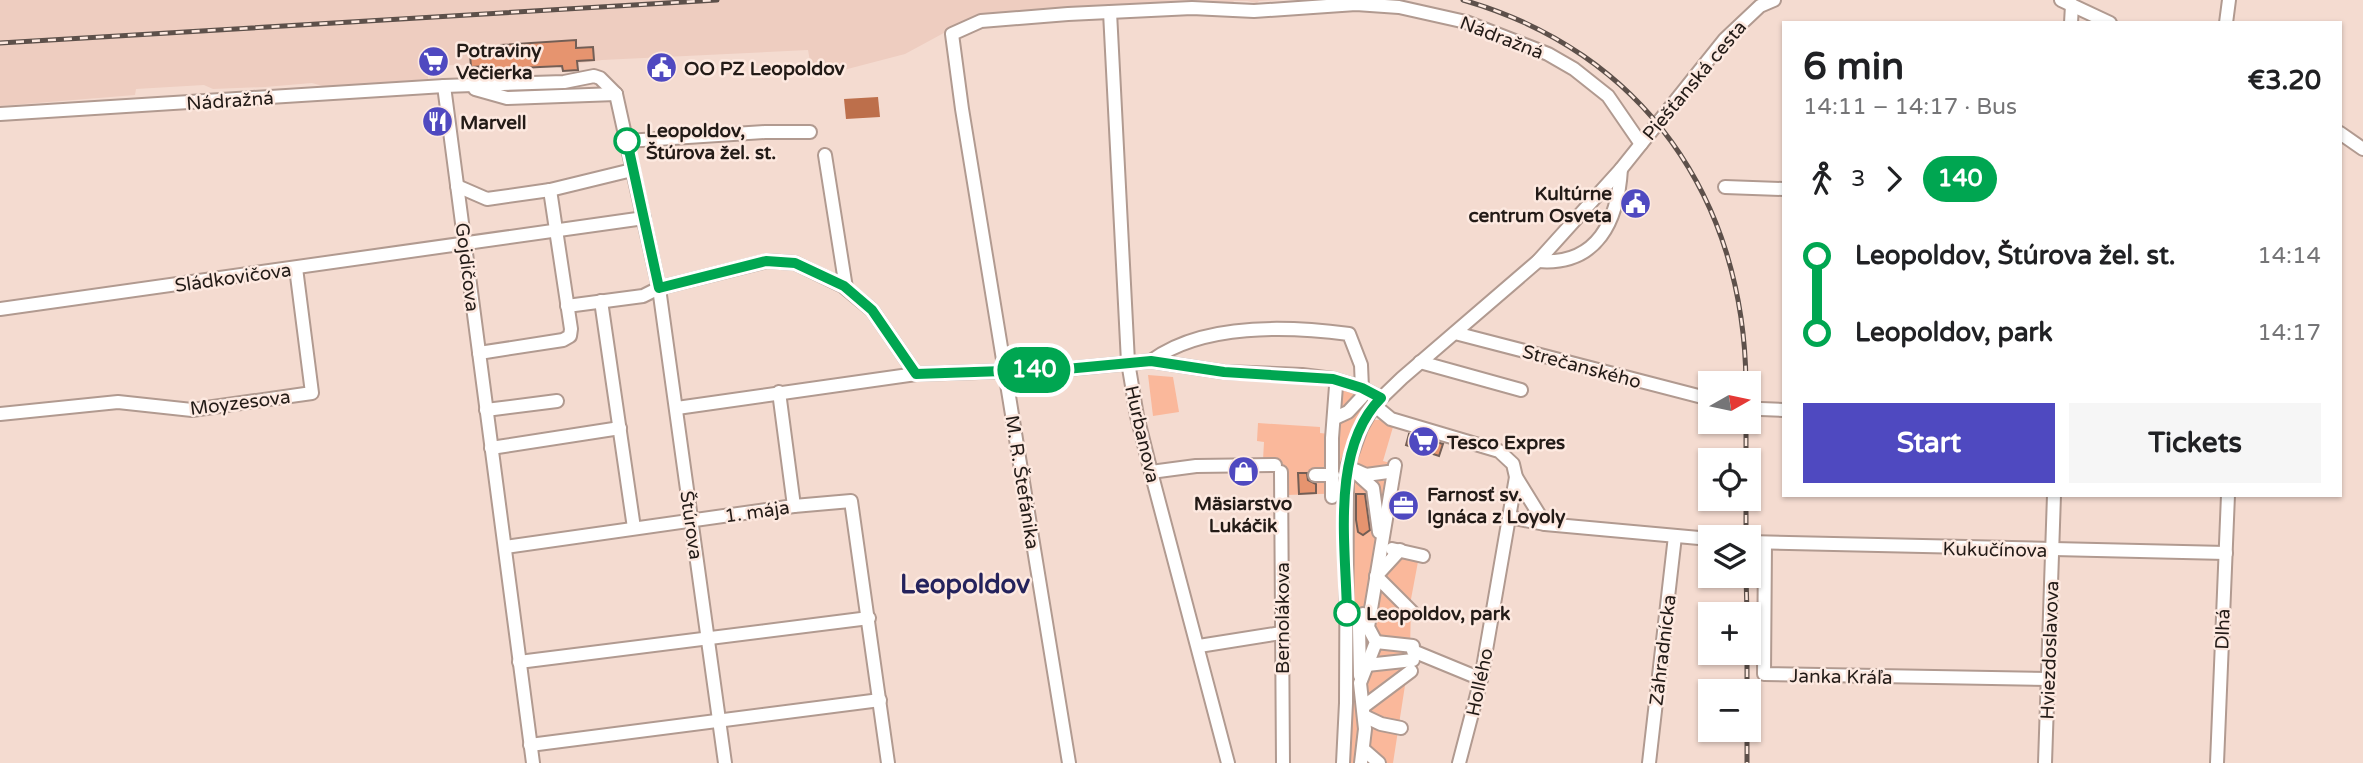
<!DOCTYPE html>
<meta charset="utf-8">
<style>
body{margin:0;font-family:"Varela Round",sans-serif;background:#f6f6f6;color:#202124;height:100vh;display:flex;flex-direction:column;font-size:26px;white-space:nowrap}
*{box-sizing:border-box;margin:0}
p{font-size:23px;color:#757577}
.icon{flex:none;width:38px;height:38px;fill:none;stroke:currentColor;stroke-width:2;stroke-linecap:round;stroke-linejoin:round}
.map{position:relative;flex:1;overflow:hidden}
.details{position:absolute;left:1782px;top:21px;width:560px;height:476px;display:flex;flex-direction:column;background:#fff;border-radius:0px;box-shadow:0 2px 5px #0004}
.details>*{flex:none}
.badge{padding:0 14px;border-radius:23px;font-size:24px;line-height:46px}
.needle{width:46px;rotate:81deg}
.buttons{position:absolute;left:1698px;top:371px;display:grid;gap:14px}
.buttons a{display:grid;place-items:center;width:63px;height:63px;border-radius:0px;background:#fff;box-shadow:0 2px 5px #0004;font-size:35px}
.map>.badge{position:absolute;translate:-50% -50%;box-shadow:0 0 0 4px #fff}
.legs{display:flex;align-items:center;gap:10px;height:77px;padding:0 21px;font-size:23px}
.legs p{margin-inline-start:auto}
.summary{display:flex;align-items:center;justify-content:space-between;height:119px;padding:0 21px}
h1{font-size:38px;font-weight:800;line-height:52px}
.primary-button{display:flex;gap:14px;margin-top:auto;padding:14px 21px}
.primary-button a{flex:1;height:80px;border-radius:0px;background:#4f49c0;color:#fff;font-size:28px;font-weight:800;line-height:80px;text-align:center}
.primary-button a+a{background:#f6f6f6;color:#202124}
ul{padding:0 21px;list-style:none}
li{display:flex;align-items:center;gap:24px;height:77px;font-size:26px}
li i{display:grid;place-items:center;width:10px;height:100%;margin:0 9px;background:currentColor}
li i::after{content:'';width:18px;height:18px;margin:-9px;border:5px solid;border-radius:50%;background:#fff}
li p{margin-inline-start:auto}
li:first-child i{background:linear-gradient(#0000 50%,currentColor 0)}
li:last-child i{background:linear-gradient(currentColor 50%,#0000 0)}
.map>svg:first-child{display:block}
.built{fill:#eecdc0}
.green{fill:#fab89b}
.water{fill:#bd6f4b}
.building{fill:#e6946f;stroke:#735e55;stroke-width:2}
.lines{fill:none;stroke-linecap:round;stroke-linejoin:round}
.minor-casing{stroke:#b19a90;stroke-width:16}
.minor{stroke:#fff;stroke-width:12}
.rail-casing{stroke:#5d504a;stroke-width:5}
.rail{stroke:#fde9e0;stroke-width:2.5;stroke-dasharray:8;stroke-linecap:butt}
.line-1-casing{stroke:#fff;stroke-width:16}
.line-1{stroke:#00a651;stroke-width:10}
.stop-1-dot{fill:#fff;stroke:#00a651;stroke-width:3.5}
.labels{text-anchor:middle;stroke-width:5;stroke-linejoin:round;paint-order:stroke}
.street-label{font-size:19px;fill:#231b17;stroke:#fde9e0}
.poi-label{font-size:19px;font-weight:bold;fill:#231b17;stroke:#fde9e0;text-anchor:start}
.stop-label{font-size:19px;font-weight:bold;fill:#231b17;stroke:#fde9e0;text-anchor:start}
.district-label{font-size:26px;font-weight:bold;fill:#24225c;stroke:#fde9e0}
</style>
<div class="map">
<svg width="2363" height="763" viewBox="0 0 2363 763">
<rect width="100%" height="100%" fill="#f4dbd0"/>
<!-- built -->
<path class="built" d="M0,0H1278L1259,1L1257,3L1247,1H1234L1232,4L1196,3L1010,15L966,21L905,54L813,78L808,50L602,60L562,66L428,65V79L326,87L312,83L265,87L213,89L204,85L136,89L135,95L0,106Z"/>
<!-- green -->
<g class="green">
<path d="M1148,375L1173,377L1179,412L1153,416Z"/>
<path d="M1333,388C1356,393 1366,395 1373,420H1384L1393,427L1383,461L1401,466L1388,538L1390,541L1417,547L1420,551L1411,599L1410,653L1393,763H1349C1349,745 1349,726 1350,708C1352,683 1361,662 1351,638V493L1287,495L1283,470L1263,460L1264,442L1257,441L1258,423L1320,427V433L1329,434Z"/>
</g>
<!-- water -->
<path class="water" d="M878,97L880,117L846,119L844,99Z"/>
<!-- building -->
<g class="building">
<path d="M576,40V48L593,47L594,60L577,61L578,70L563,71L562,66L540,67L503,69L504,75L489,76L488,66L471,67L470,54L502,52L501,45Z"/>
<path d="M1409,434L1443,444L1439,456L1406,445Z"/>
<path d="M1298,473H1307L1308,480L1316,484V493L1299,494Z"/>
<path d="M1399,493L1413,495L1409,518L1397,516Z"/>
<path d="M1356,494H1365L1370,530L1363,535L1358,532L1356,520Z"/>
</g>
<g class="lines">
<defs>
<g id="minor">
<path d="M2061,0L2110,23"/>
<path d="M1110,12L1128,362L1137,416L1151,472L1228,763"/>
<path d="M2071,23L2072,5"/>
<path d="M2226,23L2229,0"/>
<path d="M444,86L533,763"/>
<path d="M475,89L507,98L616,94"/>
<path d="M616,94L659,288L725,763"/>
<path d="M0,114L444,86L564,82L594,76L600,78L616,94"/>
<path d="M2340,133L2363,149"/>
<path d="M627,141L765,132H810"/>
<path d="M825,155L846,288"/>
<path d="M457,186L487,199L550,190L632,170"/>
<path d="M1725,187L1783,189"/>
<path d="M1538,261C1598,266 1618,220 1621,169"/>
<path d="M601,301L634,528"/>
<path d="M567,306L643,296L659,288L767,261L795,263L843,286L872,310L916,374"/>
<path d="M0,309L644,218"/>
<path d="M1455,333L1710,399"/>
<path d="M479,353L563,340L570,336L571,329L550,190"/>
<path d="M1151,361C1202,323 1288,326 1349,334L1361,365L1362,388"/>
<path d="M1420,362L1521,390"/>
<path d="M779,392L794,506"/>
<path d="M1374,405L1391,419L1499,451L1513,464L1516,477L1545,524"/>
<path d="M677,408L916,374L1067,369L1151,361L1224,372L1302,375L1333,379L1362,388L1381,398"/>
<path d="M1761,409L1783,410"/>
<path d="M486,410L557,401"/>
<path d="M0,414L118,402L192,410L312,393L296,268"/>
<path d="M1335,418L1348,412L1362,397"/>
<path d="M491,448L620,428"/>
<path d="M1352,469L1373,488L1379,532"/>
<path d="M1355,470L1366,475L1388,472"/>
<path d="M1151,472L1196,466L1275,465"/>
<path d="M1281,472L1283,763"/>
<path d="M1315,475H1333"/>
<path d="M1332,497V438L1336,386"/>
<path d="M1509,517L1545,524L1710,539"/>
<path d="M1748,542L2226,553"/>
<path d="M1765,543L1764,674L2049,679"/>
<path d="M505,547L794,506L851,501L888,763"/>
<path d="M1392,549L1423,556"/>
<path d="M1378,574L1400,550"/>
<path d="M1376,576L1413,613"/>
<path d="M1376,642L1413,646"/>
<path d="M1199,646L1281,633"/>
<path d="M1413,651L1481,679"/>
<path d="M519,662L869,618"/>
<path d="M1367,665L1413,660"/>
<path d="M1360,676L1359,627L1363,614"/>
<path d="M1363,707L1411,671"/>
<path d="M1364,716L1381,724L1401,728"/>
<path d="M530,745L880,700"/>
<path d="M1363,749L1379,763"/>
<path d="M1069,763L962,109L952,34L981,21L1068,14L1192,8L1254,11L1356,4L1399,7L1466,22L1548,54L1574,69L1608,96L1641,144"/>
<path d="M1343,763L1346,703L1347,467L1361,428L1374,405L1402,378L1538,261L1621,169L1725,39L1760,6L1774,0"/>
<path d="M1361,763L1365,729L1360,683L1376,642L1368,627L1395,465"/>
<path d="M1459,763L1481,679L1516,477"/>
<path d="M1649,763L1675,536"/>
<path d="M2045,763L2054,495"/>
<path d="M2217,763L2228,495"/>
</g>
</defs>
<!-- minor casing -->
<use href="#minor" class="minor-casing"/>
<!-- minor -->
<use href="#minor" class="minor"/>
<defs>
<g id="rail">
<path d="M1463,0C1644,52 1744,199 1746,383"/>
<path d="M0,43L717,0"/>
<path d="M1746,422V460"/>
<path d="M1746,499V537"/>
<path d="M1746,576L1747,614"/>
<path d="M1747,653V691"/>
<path d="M1747,730V763"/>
</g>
</defs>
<!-- rail casing -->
<use href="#rail" class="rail-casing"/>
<!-- rail -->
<use href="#rail" class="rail"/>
</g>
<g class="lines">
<defs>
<path id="line-1" d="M627,141L659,288L766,261L795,263L844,286L872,310L916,374L1066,369L1151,361L1224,372L1333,379L1362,388L1381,398C1330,449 1346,547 1347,613"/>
</defs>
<!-- line-1 casing -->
<use href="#line-1" class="line-1-casing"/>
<!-- line-1 -->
<use href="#line-1" class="line-1"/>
</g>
<!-- icons -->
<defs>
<symbol id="supermarket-disc" viewBox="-11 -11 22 22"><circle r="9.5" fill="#4f49c0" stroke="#fde9e0"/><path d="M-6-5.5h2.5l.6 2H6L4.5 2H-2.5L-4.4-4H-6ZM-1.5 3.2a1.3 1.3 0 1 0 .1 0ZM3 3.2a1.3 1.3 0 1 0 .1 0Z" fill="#fff"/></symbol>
<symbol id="civic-disc" viewBox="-11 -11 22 22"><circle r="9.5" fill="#4f49c0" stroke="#fde9e0"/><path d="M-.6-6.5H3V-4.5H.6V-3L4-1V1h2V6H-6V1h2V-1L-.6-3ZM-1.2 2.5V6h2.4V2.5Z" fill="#fff"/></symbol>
<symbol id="restaurant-disc" viewBox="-11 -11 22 22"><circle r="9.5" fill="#4f49c0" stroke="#fde9e0"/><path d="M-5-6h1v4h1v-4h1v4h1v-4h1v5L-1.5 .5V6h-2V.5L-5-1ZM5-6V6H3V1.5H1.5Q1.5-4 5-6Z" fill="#fff"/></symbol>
<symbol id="shop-disc" viewBox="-11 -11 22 22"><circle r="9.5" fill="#4f49c0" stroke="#fde9e0"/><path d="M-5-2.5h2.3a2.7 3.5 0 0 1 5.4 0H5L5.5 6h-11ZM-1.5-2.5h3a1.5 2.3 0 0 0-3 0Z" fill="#fff"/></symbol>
<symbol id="office-disc" viewBox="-11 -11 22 22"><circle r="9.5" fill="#4f49c0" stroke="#fde9e0"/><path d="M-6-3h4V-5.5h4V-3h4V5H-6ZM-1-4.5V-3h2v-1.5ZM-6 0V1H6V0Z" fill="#fff"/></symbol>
</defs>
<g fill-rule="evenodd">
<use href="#supermarket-disc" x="416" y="44" width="35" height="35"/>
<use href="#civic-disc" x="644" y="50" width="35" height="35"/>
<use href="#restaurant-disc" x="420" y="104" width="35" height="35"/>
<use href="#civic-disc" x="1618" y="186" width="35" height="35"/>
<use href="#supermarket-disc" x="1406" y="424" width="35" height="35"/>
<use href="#shop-disc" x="1226" y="454" width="35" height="35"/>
<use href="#office-disc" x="1386" y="488" width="35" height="35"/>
</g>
<!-- markers -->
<g class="stop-1-dot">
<circle cx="627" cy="141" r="12"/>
<circle cx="1347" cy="613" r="12"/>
</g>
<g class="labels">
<!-- street labels -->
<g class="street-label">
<text transform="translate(1502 37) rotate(21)" y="7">Nádražná</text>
<text transform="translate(1694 80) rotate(-50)" y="7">Piešťanská cesta</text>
<text transform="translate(230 100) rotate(-4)" y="7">Nádražná</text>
<text transform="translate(468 267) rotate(83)" y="7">Gojdičova</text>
<text transform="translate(233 277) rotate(-8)" y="7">Sládkovičova</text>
<text transform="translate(1582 366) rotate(15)" y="7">Strečanského</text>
<text transform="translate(240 402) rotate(-7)" y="7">Moyzesova</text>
<text transform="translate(1143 434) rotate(77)" y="7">Hurbanova</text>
<text transform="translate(1023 482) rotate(81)" y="7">M. R. Štefánika</text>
<text transform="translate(757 511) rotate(-8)" y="7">1. mája</text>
<text transform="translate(692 525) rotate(82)" y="7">Štúrova</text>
<text transform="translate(1995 549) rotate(1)" y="7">Kukučínova</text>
<text transform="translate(1282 618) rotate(-90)" y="7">Bernolákova</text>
<text transform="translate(2222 629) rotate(-88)" y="7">Dlhá</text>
<text transform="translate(1662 650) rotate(-83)" y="7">Záhradnícka</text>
<text transform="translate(2049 650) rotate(-88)" y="7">Hviezdoslavova</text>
<text transform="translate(1841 676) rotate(1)" y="7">Janka Kráľa</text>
<text transform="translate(1479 682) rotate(-78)" y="7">Hollého</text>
</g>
<!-- poi labels -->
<g class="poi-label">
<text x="456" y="57">Potraviny<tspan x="456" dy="22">Večierka</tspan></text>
<text x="684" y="75">OO PZ Leopoldov</text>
<text x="460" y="129">Marvell</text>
<text x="1612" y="200" text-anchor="end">Kultúrne<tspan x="1612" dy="22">centrum Osveta</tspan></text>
<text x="1447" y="449">Tesco Expres</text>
<text x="1427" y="501">Farnosť sv.<tspan x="1427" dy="22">Ignáca z Loyoly</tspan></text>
<text x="1243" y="510" text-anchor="middle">Mäsiarstvo<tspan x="1243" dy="22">Lukáčik</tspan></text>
</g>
<!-- stop labels -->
<g class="stop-label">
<text x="646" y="137">Leopoldov,<tspan x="646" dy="22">Štúrova žel. st.</tspan></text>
<text x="1366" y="620">Leopoldov, park</text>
</g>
<!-- district labels -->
<g class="district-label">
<text x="965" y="593">Leopoldov</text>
</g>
</g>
</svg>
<div class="buttons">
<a><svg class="needle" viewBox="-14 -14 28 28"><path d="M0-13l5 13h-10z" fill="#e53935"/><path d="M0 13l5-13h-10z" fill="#757577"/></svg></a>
<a><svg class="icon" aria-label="locate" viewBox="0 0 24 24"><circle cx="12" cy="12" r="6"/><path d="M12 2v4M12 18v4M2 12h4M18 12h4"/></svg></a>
<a><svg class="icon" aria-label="layers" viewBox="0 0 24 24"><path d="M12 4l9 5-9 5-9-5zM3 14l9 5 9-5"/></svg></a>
<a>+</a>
<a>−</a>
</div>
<b class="badge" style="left:1034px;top:370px;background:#00a651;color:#fff">140</b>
<section class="details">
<div class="summary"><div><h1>6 min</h1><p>14:11 – 14:17 · Bus</p></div><b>€3.20</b></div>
<div class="legs"><svg class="icon" aria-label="walk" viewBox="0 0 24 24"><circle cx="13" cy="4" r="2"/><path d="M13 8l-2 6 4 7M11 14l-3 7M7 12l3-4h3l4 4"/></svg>3<svg class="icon" aria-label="forward" viewBox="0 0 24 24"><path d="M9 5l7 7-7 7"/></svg><b class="badge" style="background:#00a651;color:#fff">140</b></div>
<ul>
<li><i style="color:#00a651"></i><b>Leopoldov, Štúrova žel. st.</b><p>14:14</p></li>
<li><i style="color:#00a651"></i><b>Leopoldov, park</b><p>14:17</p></li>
</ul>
<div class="primary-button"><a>Start</a><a>Tickets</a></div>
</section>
</div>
